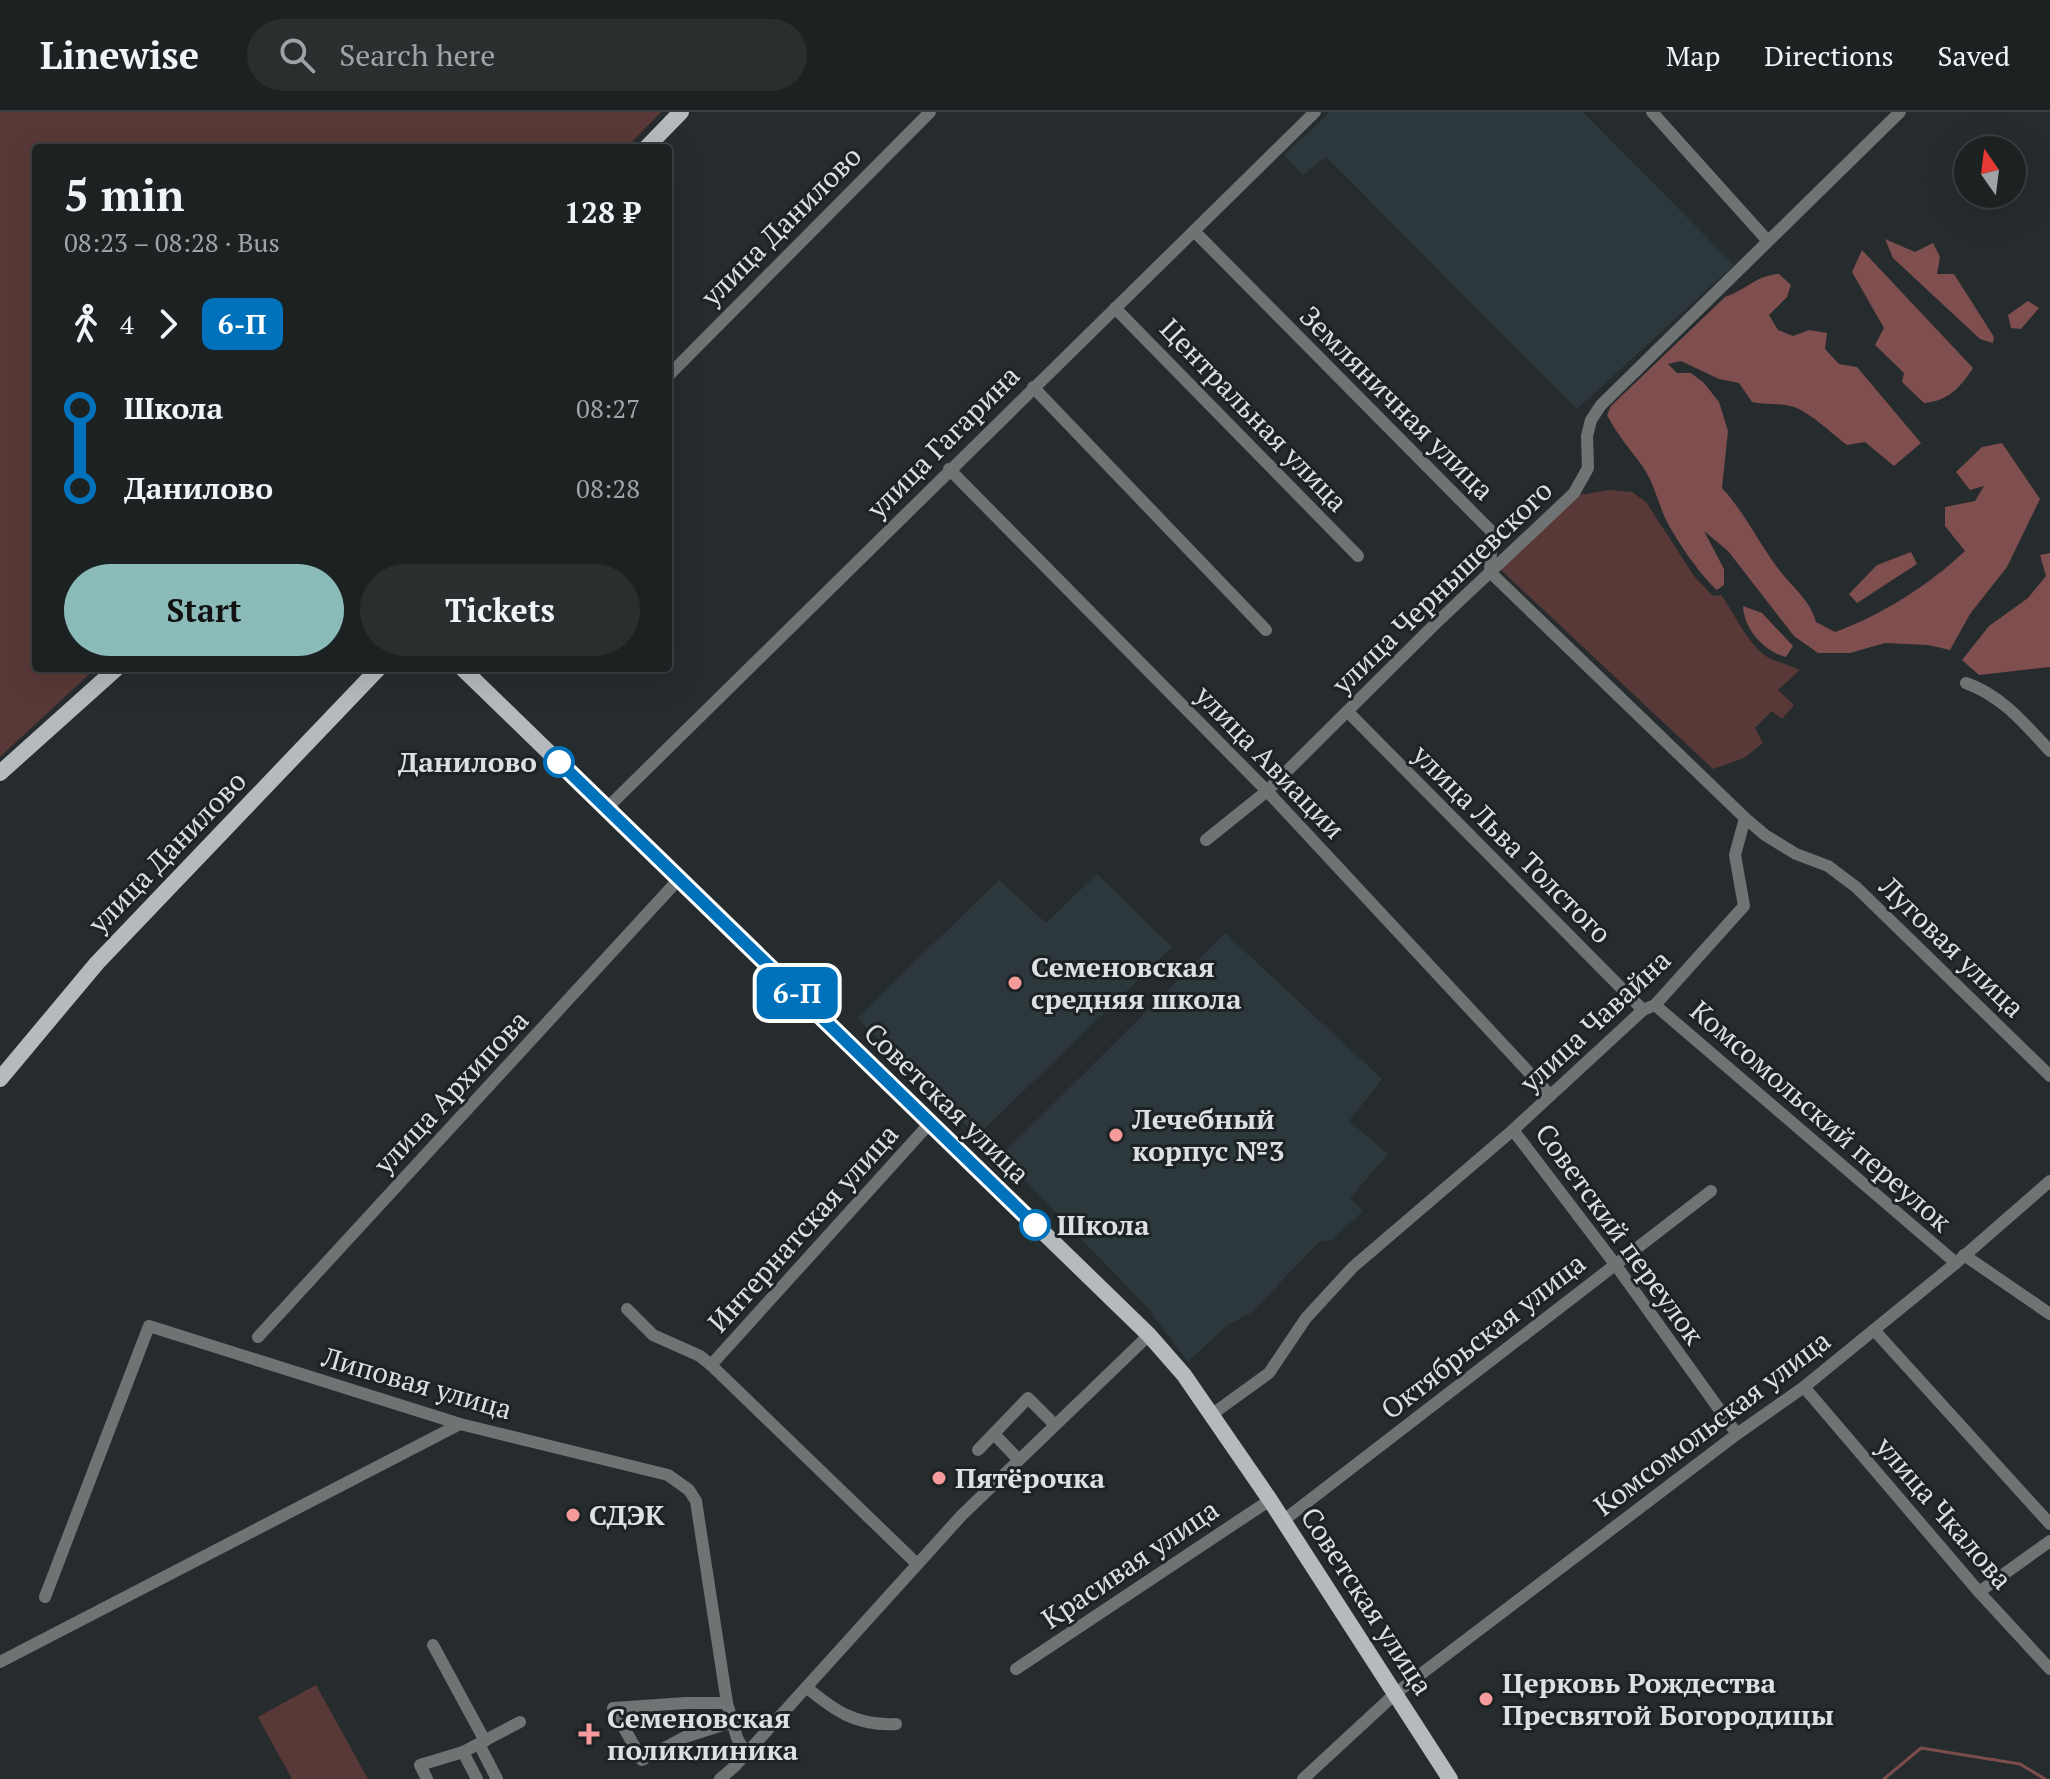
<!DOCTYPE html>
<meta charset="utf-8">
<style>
body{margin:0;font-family:"PT Serif",serif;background:#292e2f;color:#f1f3f6;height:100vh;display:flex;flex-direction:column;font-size:30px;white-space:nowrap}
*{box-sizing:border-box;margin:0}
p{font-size:26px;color:#a0a3a5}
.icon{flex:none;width:44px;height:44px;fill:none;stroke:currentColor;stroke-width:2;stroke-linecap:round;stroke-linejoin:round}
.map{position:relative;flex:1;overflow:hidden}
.side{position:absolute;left:32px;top:32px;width:640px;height:528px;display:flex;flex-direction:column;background:#1c2122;border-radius:8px;box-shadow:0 8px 32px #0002,0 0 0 2px #3a3e40}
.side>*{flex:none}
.badge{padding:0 16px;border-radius:12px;font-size:28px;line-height:52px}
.needle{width:52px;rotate:346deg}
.buttons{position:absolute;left:1954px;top:24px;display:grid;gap:16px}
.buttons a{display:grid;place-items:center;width:72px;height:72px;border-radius:50%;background:#1c2122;box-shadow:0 8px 32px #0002,0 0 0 2px #3a3e40;font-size:40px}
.map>.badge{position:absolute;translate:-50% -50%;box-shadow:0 0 0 4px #fff}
.legs{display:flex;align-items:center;gap:12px;height:88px;padding:0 32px;font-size:26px}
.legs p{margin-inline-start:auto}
.head{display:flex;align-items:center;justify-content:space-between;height:136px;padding:0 32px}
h1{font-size:44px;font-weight:600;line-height:60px}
.action{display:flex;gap:16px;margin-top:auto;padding:16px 32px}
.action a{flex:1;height:92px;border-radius:48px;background:#8bbbb9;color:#111;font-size:32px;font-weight:600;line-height:92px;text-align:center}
.action a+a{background:#292e2f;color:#f1f3f6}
ul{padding:0 32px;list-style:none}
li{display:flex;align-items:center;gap:28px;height:80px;font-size:30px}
li i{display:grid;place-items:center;width:12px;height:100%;margin:0 10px;background:currentColor}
li i::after{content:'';width:20px;height:20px;margin:-10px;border:6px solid;border-radius:50%;background:#1c2122}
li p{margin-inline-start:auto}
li:first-child i{background:linear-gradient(#0000 50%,currentColor 0)}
li:last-child i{background:linear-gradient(currentColor 50%,#0000 0)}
header{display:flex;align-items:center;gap:48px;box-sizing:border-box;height:112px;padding:0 40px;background:#1c2122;border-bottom:2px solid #3a3e40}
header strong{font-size:38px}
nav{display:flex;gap:44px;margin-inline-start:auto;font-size:28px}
.search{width:560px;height:72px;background:#292e2f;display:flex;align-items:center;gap:20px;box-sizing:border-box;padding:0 28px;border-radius:44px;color:#a0a3a5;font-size:30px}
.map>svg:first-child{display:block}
.built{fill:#2c383c}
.green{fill:#593938}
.forest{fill:#7f4e4e}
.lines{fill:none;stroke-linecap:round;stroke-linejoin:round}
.stream{stroke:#7d4d4d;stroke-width:3}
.minor{stroke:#707374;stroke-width:12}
.major{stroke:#b5bbbd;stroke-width:16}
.line-1-casing{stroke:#fff;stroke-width:18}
.line-1{stroke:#0072bc;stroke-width:12}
.stop-1-dot{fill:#fff;stroke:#0072bc;stroke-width:4}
.poi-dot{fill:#f59b9b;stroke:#1d2224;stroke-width:3}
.labels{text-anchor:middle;stroke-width:6;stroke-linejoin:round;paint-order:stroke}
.street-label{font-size:28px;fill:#dde0e1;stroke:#1d2224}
.stop-label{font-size:28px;font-weight:bold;fill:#dde0e1;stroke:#1d2224;text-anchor:end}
.poi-label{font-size:28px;font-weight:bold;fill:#dde0e1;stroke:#1d2224;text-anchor:start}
</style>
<header>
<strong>Linewise</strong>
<div class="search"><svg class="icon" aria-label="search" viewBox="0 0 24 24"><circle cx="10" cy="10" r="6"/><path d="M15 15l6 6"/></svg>Search here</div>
<nav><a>Map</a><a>Directions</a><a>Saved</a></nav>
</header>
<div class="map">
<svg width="2050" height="1667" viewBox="0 0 2050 1667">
<rect width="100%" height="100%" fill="#262c2d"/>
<!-- built -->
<g class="built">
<path d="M1330,0H1583L1734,153L1577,297L1326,45L1303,63L1284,43Z"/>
<path d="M1097,762L1172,835L977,1024L857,906L999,768L1046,811Z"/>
<path d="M1225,821L1382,967L1349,1009L1388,1042L1350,1086L1363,1099L1332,1128L1320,1129L1252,1200L1226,1214L1188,1250L1146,1194L1001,1044Z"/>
</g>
<!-- green -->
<g class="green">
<path d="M0,0H661L626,36H36V556H96L0,645Z"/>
<path d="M1609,378L1632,380L1646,390L1694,464L1713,484L1721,483C1735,502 1749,536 1771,547C1780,551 1790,553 1800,558L1778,578L1794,593L1782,607L1772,599L1755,616L1763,631L1744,646L1713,657L1500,457L1580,383Z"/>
<path d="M316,1573L368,1667H292L258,1605Z"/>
</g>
<!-- forest -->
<g class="forest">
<path d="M1885,127L1915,140L1933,131L1940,145L1937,162H1954L1994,225L1993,231L1980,227L1893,146Z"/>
<path d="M1862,138L1973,256C1960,276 1948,289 1924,291L1902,270L1904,261L1875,233L1884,216L1852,160Z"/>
<path d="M1779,162L1791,173L1787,185L1769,203L1778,218L1793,224L1809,218L1827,221L1825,237L1839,252L1857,255L1921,331L1894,354L1865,330L1847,333C1832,322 1807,297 1790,294C1777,291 1765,293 1752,290L1739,271L1719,267L1681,249L1668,252L1677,261H1691L1704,271L1719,290L1728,319L1722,376C1746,402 1759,432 1780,459C1794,477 1810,488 1816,510L1835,520C1882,503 1929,473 1965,439L1945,414V395L1975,389L1984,374L1970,378L1956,360L1982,335L2002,331L2040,387L2007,455L1970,502L1950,538L1928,533L1885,531L1850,541H1818L1794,524L1728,439L1704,419L1724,457V473L1717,478C1702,466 1670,420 1663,401C1656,384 1654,372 1643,355C1630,337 1618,324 1607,303L1611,294L1725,185C1746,178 1757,163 1779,162Z"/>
<path d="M2028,189L2039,196L2021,217L2011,216L2008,203Z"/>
<path d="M1911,440L1917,452L1857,491L1849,482L1877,453Z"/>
<path d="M2050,441V555L1979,563L1962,548L1989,514L2028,486L2046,464L2040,443Z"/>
<path d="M1743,494L1762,501L1793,534L1786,545C1763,539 1744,517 1743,494Z"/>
</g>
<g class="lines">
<!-- stream -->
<path class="stream" d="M1884,1667L1921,1636L2020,1652L2045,1667"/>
<!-- minor -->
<g class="minor">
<path d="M1652,0L1767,128"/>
<path d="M1194,119L1492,420L1490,460L1745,706L1765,723L1796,742L1828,754L1856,775L2050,964"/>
<path d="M1115,196L1358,444"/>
<path d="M668,264L930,0"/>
<path d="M1033,275L1266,518"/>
<path d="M949,357L1267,679L1550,983"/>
<path d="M1966,571C2002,584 2024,611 2050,639"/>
<path d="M1348,600L1643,898"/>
<path d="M607,696L1315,0"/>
<path d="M1206,728L1267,679L1434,513L1574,381L1588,356L1587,324L1591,308L1601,293L1900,0"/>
<path d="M1655,893L1956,1151"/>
<path d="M1513,1018L1615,1152L1737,1322"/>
<path d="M1964,1143L2050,1202"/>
<path d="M627,1197L653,1223L700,1244L711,1253L916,1451"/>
<path d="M1874,1218L2050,1412"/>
<path d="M258,1225L679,767"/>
<path d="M711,1253L930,1011"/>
<path d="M1804,1275L1979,1480L2050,1557"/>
<path d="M1211,1303L1269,1261L1306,1206L1353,1155L1513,1018L1643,898L1655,893L1744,794L1735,743L1745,706"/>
<path d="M994,1322L1018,1347"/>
<path d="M978,1338L1028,1286L1055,1313"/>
<path d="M1284,1408L1711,1079"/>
<path d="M1979,1480L2050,1429"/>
<path d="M45,1485L149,1214L460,1312L668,1363L689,1378L696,1389L727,1591L737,1626L746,1641"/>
<path d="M433,1533L485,1629"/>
<path d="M0,1550L460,1312"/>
<path d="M1016,1557L1270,1388"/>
<path d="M806,1575C835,1599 856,1614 896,1612"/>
<path d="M727,1591H686L613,1596L642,1648L685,1625L732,1610"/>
<path d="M479,1632L497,1667"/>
<path d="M463,1640L520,1610"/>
<path d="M427,1667L420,1653L463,1640L477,1667"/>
<path d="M720,1667L735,1654L962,1403L1149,1223"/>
<path d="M1303,1667L1396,1581L1737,1322L1804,1275L1956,1151L2050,1069"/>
</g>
<!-- major -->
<g class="major">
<path d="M646,36L681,0"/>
<path d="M462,556L1149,1223L1184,1263L1270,1388L1450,1667"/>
<path d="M0,661L117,556"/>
<path d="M0,967L97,851L379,556"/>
</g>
</g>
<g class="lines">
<defs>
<path id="line-1" d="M559,650L1035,1113"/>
</defs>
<!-- line-1 casing -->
<use href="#line-1" class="line-1-casing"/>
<!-- line-1 -->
<use href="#line-1" class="line-1"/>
</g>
<!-- markers -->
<g class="stop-1-dot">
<circle cx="559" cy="650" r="14"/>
<circle cx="1035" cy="1113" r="14"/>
</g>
<g class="poi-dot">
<circle cx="1015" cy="871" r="8"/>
<circle cx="1116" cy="1023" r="8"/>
<circle cx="939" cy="1366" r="8"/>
<circle cx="573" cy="1403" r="8"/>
<circle cx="1486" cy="1587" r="8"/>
<path d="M585 1610h8v8h8v8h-8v8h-8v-8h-8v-8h8z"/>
</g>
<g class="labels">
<!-- street labels -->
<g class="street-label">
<text transform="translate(781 114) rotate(-45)" y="10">улица Данилово</text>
<text transform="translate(1397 291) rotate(45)" y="10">Земляничная улица</text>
<text transform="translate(1254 303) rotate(46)" y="10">Центральная улица</text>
<text transform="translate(943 330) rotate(-45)" y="10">улица Гагарина</text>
<text transform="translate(1442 475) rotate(-44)" y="10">улица Чернышевского</text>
<text transform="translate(1270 650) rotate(46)" y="10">улица Авиации</text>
<text transform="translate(1512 732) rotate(45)" y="10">улица Льва Толстого</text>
<text transform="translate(167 740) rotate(-46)" y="10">улица Данилово</text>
<text transform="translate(1952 835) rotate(44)" y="10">Луговая улица</text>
<text transform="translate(1595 909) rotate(-43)" y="10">улица Чавайна</text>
<text transform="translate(451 980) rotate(-47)" y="10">улица Архипова</text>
<text transform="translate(947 991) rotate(44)" y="10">Советская улица</text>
<text transform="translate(1821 1004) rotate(41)" y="10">Комсомольский переулок</text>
<text transform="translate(803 1116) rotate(-48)" y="10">Интернатская улица</text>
<text transform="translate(1620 1122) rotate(54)" y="10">Советский переулок</text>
<text transform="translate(1483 1224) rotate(-38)" y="10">Октябрьская улица</text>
<text transform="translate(417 1271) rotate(16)" y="10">Липовая улица</text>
<text transform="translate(1712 1311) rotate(-37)" y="10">Комсомольская улица</text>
<text transform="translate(1944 1401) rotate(49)" y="10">улица Чкалова</text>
<text transform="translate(1130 1452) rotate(-34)" y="10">Красивая улица</text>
<text transform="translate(1367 1489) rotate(57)" y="10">Советская улица</text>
</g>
<!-- stop labels -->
<g class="stop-label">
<text x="537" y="660">Данилово</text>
<text x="1057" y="1123" text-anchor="start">Школа</text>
</g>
<!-- poi labels -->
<g class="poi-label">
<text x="1031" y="865">Семеновская<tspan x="1031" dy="32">средняя школа</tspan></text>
<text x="1132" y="1017">Лечебный<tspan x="1132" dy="32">корпус №3</tspan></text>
<text x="955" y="1376">Пятёрочка</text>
<text x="589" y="1413">СДЭК</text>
<text x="1502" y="1581">Церковь Рождества<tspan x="1502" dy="32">Пресвятой Богородицы</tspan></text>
<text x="607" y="1616">Семеновская<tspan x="607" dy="32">поликлиника</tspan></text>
</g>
</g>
</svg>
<div class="buttons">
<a><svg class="needle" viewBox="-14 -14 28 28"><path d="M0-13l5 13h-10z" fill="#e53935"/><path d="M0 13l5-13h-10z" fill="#a0a3a5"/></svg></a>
</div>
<b class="badge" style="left:797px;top:881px;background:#0072bc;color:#fff">6-П</b>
<section class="side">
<div class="head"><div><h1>5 min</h1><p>08:23 – 08:28 · Bus</p></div><b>128 ₽</b></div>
<div class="legs"><svg class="icon" aria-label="walk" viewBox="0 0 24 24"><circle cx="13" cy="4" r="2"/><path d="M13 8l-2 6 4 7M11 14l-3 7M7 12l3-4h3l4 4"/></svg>4<svg class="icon" aria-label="forward" viewBox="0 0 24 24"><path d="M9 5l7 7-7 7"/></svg><b class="badge" style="background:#0072bc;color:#fff">6-П</b></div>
<ul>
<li><i style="color:#0072bc"></i><b>Школа</b><p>08:27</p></li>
<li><i style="color:#0072bc"></i><b>Данилово</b><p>08:28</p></li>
</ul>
<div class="action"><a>Start</a><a>Tickets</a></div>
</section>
</div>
